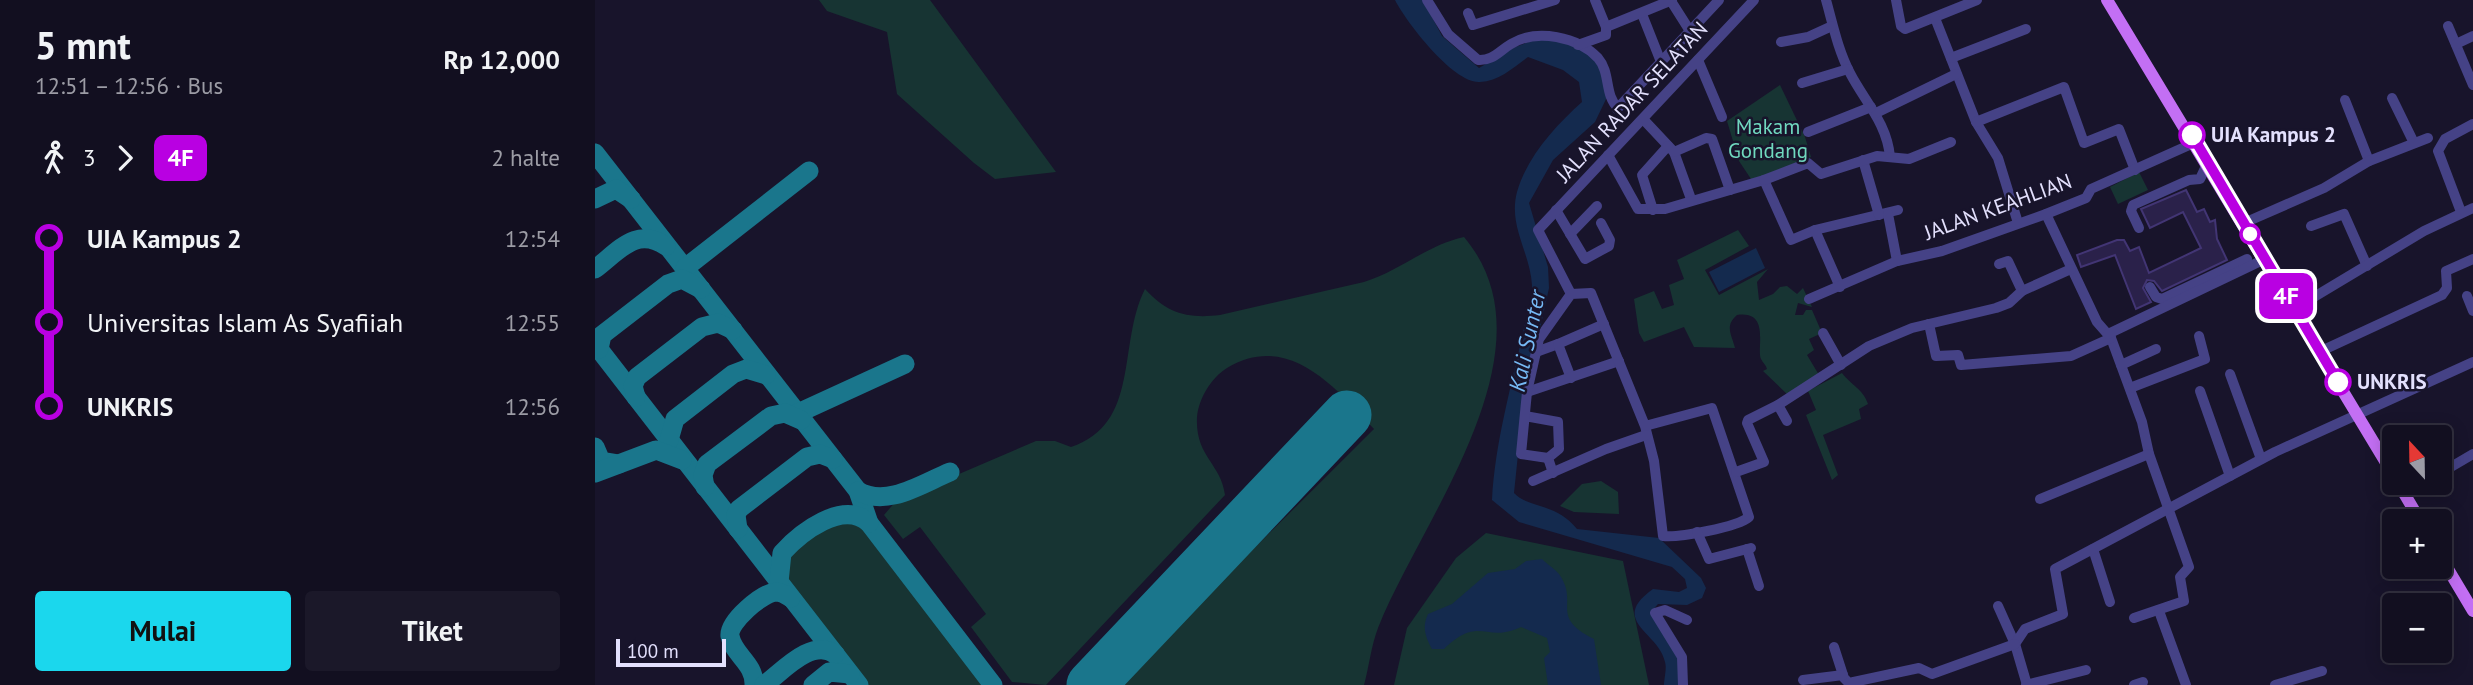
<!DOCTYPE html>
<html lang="id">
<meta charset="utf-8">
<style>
body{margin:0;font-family:"PT Sans",sans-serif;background:#1b1829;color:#f1f3f6;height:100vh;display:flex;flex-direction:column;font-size:26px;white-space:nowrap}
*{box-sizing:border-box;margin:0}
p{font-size:23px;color:#9c9ca5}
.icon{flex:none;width:38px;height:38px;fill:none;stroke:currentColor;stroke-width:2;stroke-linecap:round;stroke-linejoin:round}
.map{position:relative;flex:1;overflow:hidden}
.details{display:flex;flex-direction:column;background:#120f20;width:595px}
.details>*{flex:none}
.badge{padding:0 14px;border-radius:10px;font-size:24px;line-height:46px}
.needle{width:46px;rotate:338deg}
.buttons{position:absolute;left:1787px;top:425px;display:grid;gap:14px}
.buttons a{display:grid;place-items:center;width:70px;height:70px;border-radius:7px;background:#120f20;box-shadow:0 4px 18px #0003,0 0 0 2px #312f3e;font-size:35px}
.scale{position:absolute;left:21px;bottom:18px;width:110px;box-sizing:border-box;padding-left:7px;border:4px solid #e3e0fd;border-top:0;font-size:19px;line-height:24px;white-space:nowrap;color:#e3e0fd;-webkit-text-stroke:5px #18142b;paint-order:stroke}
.map>.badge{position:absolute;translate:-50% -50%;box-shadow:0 0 0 4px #fff}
.legs{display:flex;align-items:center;gap:10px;height:77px;padding:0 35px;font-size:23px}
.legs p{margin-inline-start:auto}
.head{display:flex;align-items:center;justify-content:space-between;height:119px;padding:0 35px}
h1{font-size:38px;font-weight:600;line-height:52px}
.cta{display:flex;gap:14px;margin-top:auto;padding:14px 35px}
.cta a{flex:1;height:80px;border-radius:7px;background:#1bd7ed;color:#111;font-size:28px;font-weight:600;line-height:80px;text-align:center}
.cta a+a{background:#1b1829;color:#f1f3f6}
ul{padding:0 35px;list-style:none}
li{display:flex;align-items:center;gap:24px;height:84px;font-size:26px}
li i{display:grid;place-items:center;width:10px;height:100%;margin:0 9px;background:currentColor}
li i::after{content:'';width:18px;height:18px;margin:-9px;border:5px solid;border-radius:50%;background:#120f20}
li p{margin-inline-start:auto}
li:first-child i{background:linear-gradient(#0000 50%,currentColor 0)}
li:last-child i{background:linear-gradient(currentColor 50%,#0000 0)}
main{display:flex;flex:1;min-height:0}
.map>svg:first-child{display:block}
.green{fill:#173433}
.water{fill:#142a4e}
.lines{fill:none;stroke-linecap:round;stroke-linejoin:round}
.taxiway{stroke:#1a768c;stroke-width:19}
.runway{stroke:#1a768c;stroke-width:49}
.building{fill:#2a214a;stroke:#423574;stroke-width:2}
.minor{stroke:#454286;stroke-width:10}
.major{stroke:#c36ff4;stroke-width:12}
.line-1-casing{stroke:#fff;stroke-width:16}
.line-1{stroke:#b900e2;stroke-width:10}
.stop-1-dot{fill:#fff;stroke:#b900e2;stroke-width:3.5}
.labels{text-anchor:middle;stroke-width:5;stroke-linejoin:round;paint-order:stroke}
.street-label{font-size:21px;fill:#e3e0fd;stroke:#18142b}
.park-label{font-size:21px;fill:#70d8bf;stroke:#18142b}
.stop-label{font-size:21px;font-weight:bold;fill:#e3e0fd;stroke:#18142b;text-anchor:start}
.water-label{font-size:23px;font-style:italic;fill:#76b9f4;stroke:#18142b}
</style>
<main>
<section class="details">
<div class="head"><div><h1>5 mnt</h1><p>12:51 – 12:56 · Bus</p></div><b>Rp 12,000</b></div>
<div class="legs"><svg class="icon" aria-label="walk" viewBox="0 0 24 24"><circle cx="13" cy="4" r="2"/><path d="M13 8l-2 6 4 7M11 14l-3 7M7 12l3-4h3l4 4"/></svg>3<svg class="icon" aria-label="forward" viewBox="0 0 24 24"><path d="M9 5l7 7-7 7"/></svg><b class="badge" style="background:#b900e2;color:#fff">4F</b><p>2 halte</p></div>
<ul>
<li><i style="color:#b900e2"></i><b>UIA Kampus 2</b><p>12:54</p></li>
<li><i style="color:#b900e2"></i><span>Universitas Islam As Syafiiah</span><p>12:55</p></li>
<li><i style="color:#b900e2"></i><b>UNKRIS</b><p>12:56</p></li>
</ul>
<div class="cta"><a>Mulai</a><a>Tiket</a></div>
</section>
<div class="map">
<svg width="1878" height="685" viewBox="0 0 1878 685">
<rect width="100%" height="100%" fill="#18142b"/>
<!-- green -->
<g class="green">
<path d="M224,0H335L461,172L400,179L379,163L302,94L292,32L232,11Z"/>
<path d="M1185,85L1210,137L1216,157L1158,182L1144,161L1132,121Z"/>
<path d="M1544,172L1553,190L1523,204L1515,187Z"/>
<path d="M1143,230L1154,246L1110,270L1124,295L1173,269L1162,282L1164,300L1178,294L1185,287L1192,286L1202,294L1208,288L1217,307L1203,303L1200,315H1208L1211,310H1217L1227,333L1214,339L1219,350L1212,355L1224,375L1193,395L1168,371L1172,369C1171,365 1168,363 1166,359C1161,349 1176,310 1142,315C1129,326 1137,335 1140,348L1099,347L1089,327L1049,342L1044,333L1039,299L1059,291L1067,309L1079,305L1074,285L1089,279L1082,260Z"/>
<path d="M869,237C964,349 826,519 783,628C776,646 774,667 769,685H522L779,429C740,387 693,331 632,368C616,378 604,398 602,417C600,457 626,463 630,495L451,685L417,682L376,627L391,614L325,527L308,539L289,515L301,501L441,441H460L476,447C546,424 522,344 550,289C572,313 592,319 625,315L769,282C805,271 832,245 869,237Z"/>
<path d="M1247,373C1256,385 1268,389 1273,404L1264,409L1266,419L1228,435L1243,475L1237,480L1211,415L1221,410L1213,391Z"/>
<path d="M1006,481L1023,492L1024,514L979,512L965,506L987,484Z"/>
<path d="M245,514L268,518L397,685H264L184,582C183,568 183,558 193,547L238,516Z"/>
<path d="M891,533L1028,561L1054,685H799L812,628L861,558Z"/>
</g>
<!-- water -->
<g class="water">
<path d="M800,0H828L847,36L884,68L918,48L952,35L993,52L1009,71L1013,95L1000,122L958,160L934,203L953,267L954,288L928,406L919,493C934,509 960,502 982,529L1064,538L1106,578L1111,588L1107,598L1092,605L1063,604L1056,612L1085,653V685H1069C1069,679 1072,668 1070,662C1064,632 1013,621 1058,589L1084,592L1092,588L1090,579L1077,567L924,522L897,500C900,443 916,388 928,332C931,317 938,301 937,285C935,252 913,226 922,192C932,157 960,126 987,102L984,82L968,70L933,57C918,68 904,81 885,82C859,84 811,22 800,0Z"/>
<path d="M1161,248L1170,268L1124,292L1114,272Z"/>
<path d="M947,559C952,564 960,569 964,574C985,604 953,616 999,639L1006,685H953L949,658L955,652L952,638L926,627C890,644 885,614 849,649H837C830,636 827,627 833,614L857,604L893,573L920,569L931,561Z"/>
</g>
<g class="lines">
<!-- taxiway -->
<g class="taxiway">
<path d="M0,153L263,491L274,523L398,685"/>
<path d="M0,199L21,189L36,199"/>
<path d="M90,268L214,171"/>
<path d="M0,269C24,251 41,226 71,246"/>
<path d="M0,344L264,685"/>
<path d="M4,349L7,335L73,284L87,279L106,289"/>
<path d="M41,397L38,386L42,377L107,327L123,323L138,330"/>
<path d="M201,414L310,364"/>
<path d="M74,440L80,419L138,374L151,369L171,375"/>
<path d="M0,447L6,461L24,464"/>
<path d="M0,473L61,450L87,460"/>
<path d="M110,487L108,475L112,464L176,416L190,413L206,420"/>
<path d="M263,491C292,508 328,483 355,472"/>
<path d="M143,529L141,515L144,509L212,457L225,454L238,459"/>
<path d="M184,582L187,553C205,533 248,499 274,523"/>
<path d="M159,685C160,663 138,655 135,636C133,622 167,593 181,592C187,592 191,595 196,598"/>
<path d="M169,685C188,671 216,638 240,654"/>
<path d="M218,685L234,672L255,674"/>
</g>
<!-- runway -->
<path class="runway" d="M496,685L752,415"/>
</g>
<!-- building -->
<path class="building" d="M1591,190L1602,212L1609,209L1615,222L1620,220L1622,239L1632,260L1567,291L1559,281L1552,280L1548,288L1556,302L1541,309L1520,255L1486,267L1482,255L1522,240H1529L1535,251L1544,247L1554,273L1606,248L1588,212L1555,228L1546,209Z"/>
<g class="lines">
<!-- minor -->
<g class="minor">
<path d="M832,0L853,34L883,60C898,61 904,51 916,44C942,28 983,37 1003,58C1016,73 1009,95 1023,108"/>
<path d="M1000,0L1011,27"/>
<path d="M1231,0C1238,25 1243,50 1255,73C1270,102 1292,123 1295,157"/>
<path d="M1301,0L1306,26L1310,29L1382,0"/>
<path d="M1076,1L1095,31"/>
<path d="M873,13L878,25L960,0"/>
<path d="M1047,14L1066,62"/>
<path d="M1340,18L1381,122L1403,158L1423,223"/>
<path d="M1853,26L1878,85"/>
<path d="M1186,42L1213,37L1237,26"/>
<path d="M1861,44L1878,36"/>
<path d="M983,45L1011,35V27L1077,0"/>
<path d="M1356,58L1431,29"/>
<path d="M1103,60L1127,117"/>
<path d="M1207,83L1253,69"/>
<path d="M1797,98L1819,143"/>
<path d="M1750,100L1774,161"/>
<path d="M1022,109L1124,0"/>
<path d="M1281,113L1361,74"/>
<path d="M1048,119L1079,152L1096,199"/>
<path d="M1381,122L1469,87L1489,143L1524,129L1540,170"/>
<path d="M1213,132L1276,107"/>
<path d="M1079,152L1111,138L1117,139L1135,190"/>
<path d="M1013,155L1043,209H1070L1169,180L1196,240L1220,230L1303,210"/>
<path d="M1268,160L1284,215"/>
<path d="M1169,180L1213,163L1226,174L1282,156L1314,159L1356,142"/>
<path d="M961,210L990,259L1014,246L1015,240L1006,223"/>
<path d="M1058,210L1047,175L1073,146"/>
<path d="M1866,212L1843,151L1850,139L1878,124"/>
<path d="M1293,214L1302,261"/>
<path d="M1451,214L1502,322L1516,338L1547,422L1554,454L1594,567L1585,577L1589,601L1539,618"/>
<path d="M1649,223L1729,188L1774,161L1833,138"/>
<path d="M1716,226L1749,214L1772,266"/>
<path d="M1544,228L1536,211L1538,205L1594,180L1605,179L1613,162"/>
<path d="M1220,230L1245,287"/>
<path d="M975,234L1002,206"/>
<path d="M1404,264L1413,261L1427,291"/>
<path d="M1555,287L1561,297L1567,299L1652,259"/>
<path d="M976,294L943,230L1159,0"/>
<path d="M1872,296L1878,311"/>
<path d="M1214,299L1302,261L1347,251L1451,214L1491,198L1496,189L1601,142"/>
<path d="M1699,309L1829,231L1878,208"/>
<path d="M1334,324L1341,356L1363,355L1366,365L1476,356L1516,338"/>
<path d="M1228,333L1246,365"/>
<path d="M1513,334L1670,259"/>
<path d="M941,352L963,344"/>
<path d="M1724,352L1847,295L1852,288L1851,271L1878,259"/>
<path d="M1526,365L1561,349"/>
<path d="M1635,374L1666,459"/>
<path d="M976,378L963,344L1009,324"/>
<path d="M1535,388L1610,359L1604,336"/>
<path d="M1605,391L1635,476"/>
<path d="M932,392L1024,361"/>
<path d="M1183,405L1192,421"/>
<path d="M930,416L963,422L964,449L953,458L958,473"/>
<path d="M953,458L926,454L932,392L944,339L976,294L996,293L1050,426L1059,461L1068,536C1083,538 1143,527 1154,517L1117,408L1050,426"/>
<path d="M1141,472L1169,462L1152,423L1153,420L1183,405L1274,346L1317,328L1401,308L1414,303L1427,291L1476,269"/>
<path d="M1844,474L1878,454"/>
<path d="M938,481L1011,449L1051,435"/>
<path d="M1810,494L1829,483"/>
<path d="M1445,499L1554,454"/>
<path d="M1102,532L1114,559L1156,548"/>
<path d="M1152,549L1164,586"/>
<path d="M1498,549L1515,602"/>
<path d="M1403,606L1420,644L1432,685"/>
<path d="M1564,611L1591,685"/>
<path d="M1420,644L1430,629L1468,614L1460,569L1680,452L1878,362"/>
<path d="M1239,647L1249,678L1254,683L1324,668L1337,674L1420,644"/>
<path d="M1208,680L1248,675"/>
<path d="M1088,685L1087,657L1060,613L1070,610L1092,620"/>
<path d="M1431,685L1491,670"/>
<path d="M1539,685L1548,682"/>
<path d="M1680,685L1727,671"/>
</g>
<!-- major -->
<g class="major">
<path d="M1512,0L1799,476"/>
<path d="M1803,483L1826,522"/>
<path d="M1844,554L1878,611"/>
</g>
</g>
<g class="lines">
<defs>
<path id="line-1" d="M1597,135L1743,382"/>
</defs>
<!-- line-1 casing -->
<use href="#line-1" class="line-1-casing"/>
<!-- line-1 -->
<use href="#line-1" class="line-1"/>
</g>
<!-- markers -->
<g class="stop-1-dot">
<circle cx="1597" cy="135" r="12"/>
<circle cx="1655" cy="234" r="9"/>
<circle cx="1743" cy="382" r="12"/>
</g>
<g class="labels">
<!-- street labels -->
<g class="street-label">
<text transform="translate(1037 102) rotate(-47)" y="7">JALAN RADAR SELATAN</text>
<text transform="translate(1403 207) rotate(-20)" y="7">JALAN KEAHLIAN</text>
</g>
<!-- park labels -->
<g class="park-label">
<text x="1173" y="134">Makam<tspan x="1173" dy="24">Gondang</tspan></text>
</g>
<!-- stop labels -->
<g class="stop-label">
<text x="1616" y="142">UIA Kampus 2</text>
<text x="1762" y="389">UNKRIS</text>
</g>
<!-- water labels -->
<g class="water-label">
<text transform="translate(932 341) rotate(-78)" y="8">Kali Sunter</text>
</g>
</g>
</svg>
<div class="buttons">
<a><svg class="needle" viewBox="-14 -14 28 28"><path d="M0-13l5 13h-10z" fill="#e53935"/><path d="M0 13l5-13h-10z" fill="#9c9ca5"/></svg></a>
<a>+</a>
<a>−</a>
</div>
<div class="scale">100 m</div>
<b class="badge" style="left:1691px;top:296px;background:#b900e2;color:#fff">4F</b>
</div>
</main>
